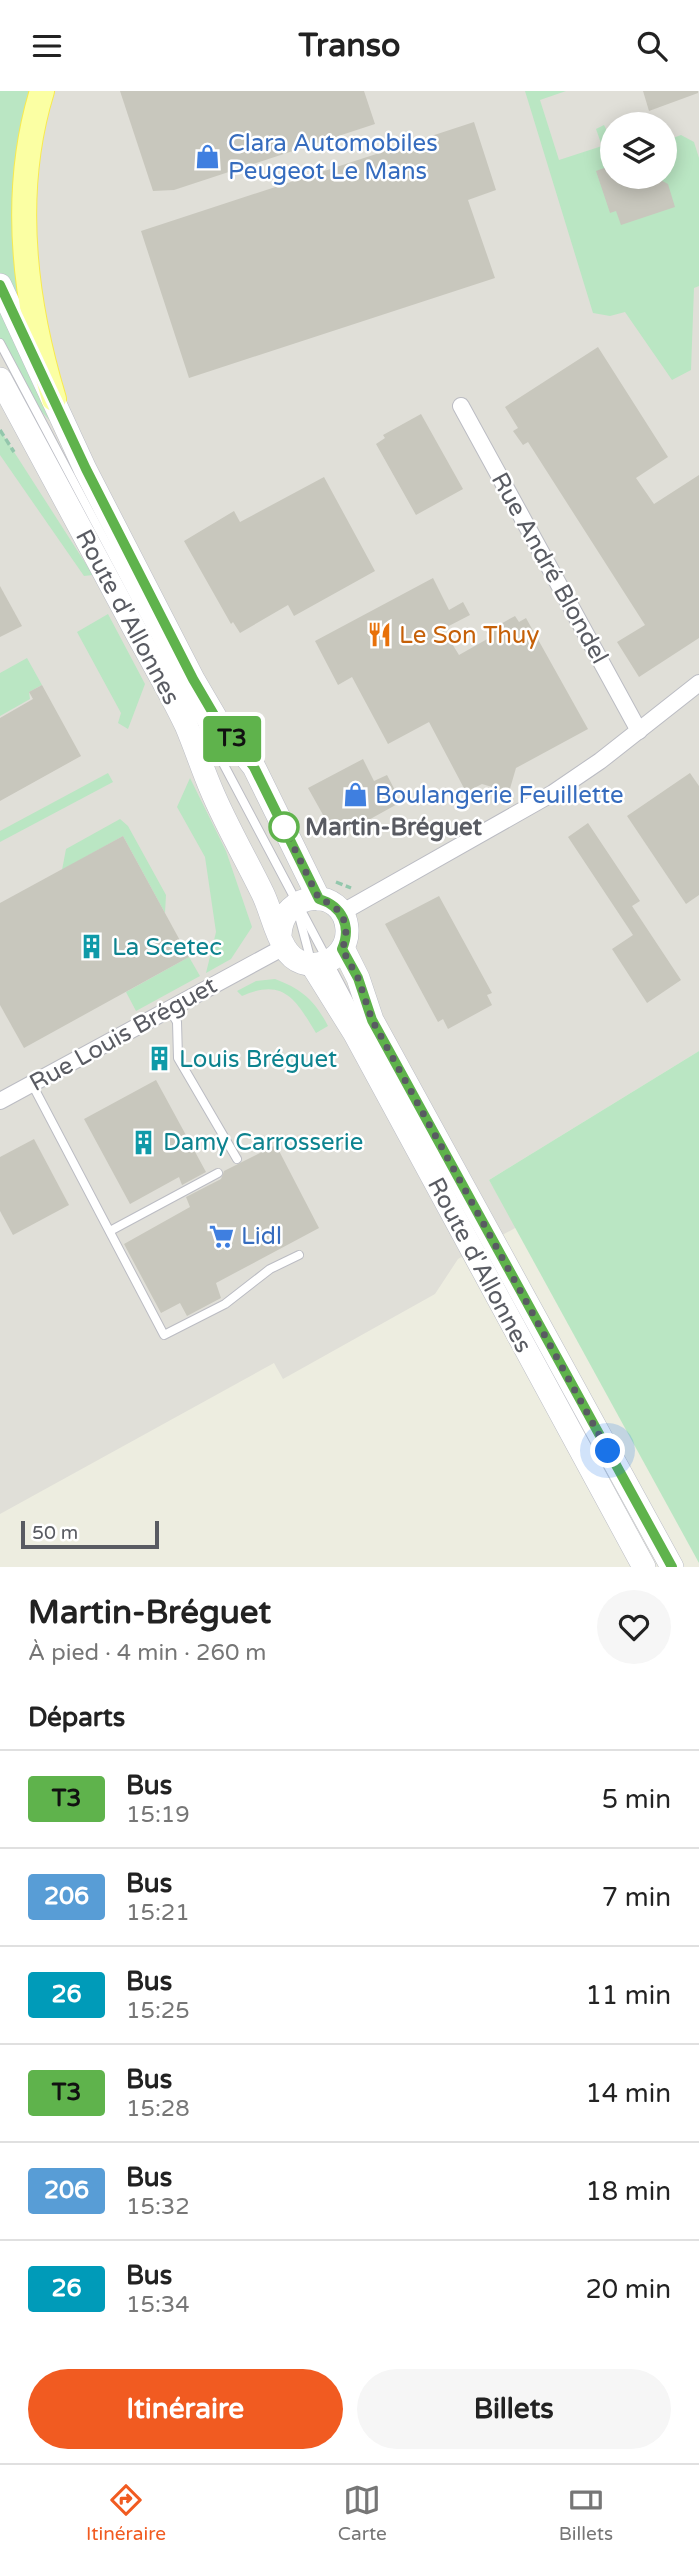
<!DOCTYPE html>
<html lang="fr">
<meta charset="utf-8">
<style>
body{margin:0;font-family:"Varela Round",sans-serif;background:#f6f6f6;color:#222;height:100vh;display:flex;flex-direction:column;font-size:26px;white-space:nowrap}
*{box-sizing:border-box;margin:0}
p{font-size:23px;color:#767676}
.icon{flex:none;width:38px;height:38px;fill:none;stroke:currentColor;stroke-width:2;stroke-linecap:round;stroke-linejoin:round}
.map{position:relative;height:1476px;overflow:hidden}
.side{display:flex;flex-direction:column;background:#fff;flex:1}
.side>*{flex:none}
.badge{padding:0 14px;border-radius:5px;font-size:24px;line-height:46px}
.buttons{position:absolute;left:600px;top:21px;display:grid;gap:14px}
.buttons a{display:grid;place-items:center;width:77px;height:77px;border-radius:50%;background:#fff;box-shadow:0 4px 18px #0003;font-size:35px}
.scale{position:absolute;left:21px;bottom:18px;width:138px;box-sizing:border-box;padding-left:7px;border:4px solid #595b62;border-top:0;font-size:19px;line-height:24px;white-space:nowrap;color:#595b62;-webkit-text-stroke:5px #fff;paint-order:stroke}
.you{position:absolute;width:35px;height:35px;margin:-18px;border:5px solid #fff;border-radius:50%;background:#1a73e8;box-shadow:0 0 0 10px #1a73e833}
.map>.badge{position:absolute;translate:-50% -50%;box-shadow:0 0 0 4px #fff}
h2{padding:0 28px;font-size:26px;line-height:63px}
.round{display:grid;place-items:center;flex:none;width:74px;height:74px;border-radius:37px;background:#f6f6f6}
.overview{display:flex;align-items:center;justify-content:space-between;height:119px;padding:0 28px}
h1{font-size:33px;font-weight:700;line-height:52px}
.primary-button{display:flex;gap:14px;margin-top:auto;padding:14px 28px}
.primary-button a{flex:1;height:80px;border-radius:42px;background:#f15b21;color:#fff;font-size:28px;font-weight:700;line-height:80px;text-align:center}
.primary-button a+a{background:#f6f6f6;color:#222}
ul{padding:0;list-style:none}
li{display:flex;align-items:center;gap:21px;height:98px;padding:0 28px;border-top:2px solid #e0e0e0}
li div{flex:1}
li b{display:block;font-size:26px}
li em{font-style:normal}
li .badge{min-width:77px;font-weight:700;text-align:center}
header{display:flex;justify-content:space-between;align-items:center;height:91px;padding:0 28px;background:#fff;font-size:32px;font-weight:700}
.dock{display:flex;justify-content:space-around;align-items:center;height:98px;border-top:2px solid #e0e0e0;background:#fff;font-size:19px;color:#767676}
.dock a{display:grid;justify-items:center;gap:4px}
.dock .current{color:#f15b21}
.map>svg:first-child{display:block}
.industrial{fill:#e0dfd8;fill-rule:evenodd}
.green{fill:#bae6c3}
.building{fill:#c8c7bd}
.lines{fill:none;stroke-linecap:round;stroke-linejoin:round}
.service-casing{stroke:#bbbcc3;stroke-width:10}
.minor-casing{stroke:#bbbcc3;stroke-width:18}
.secondary-casing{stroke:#bbbdc5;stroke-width:24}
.primary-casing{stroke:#f8ea4e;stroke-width:26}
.path{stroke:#93c7ac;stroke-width:3.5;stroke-dasharray:7 3.5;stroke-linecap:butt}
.service{stroke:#fff;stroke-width:8}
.minor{stroke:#fff;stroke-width:16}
.secondary{stroke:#fff;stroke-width:23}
.primary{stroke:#fbffa3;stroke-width:24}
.line-casing{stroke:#fff;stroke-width:16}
.line{stroke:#5fb34c;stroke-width:10}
.walk{stroke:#595b62;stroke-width:7;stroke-dasharray:0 12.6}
.stop-dot{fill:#fff;stroke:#5fb34c;stroke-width:3.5}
.labels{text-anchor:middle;stroke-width:5;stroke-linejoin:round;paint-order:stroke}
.shop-label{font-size:24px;fill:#366cbe;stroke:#fff;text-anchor:start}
.street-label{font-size:24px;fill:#595b62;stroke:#fff}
.food-label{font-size:24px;fill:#c56008;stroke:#fff;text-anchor:start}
.stop-label{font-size:24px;font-weight:bold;fill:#595b62;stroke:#fff;text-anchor:start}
.culture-label{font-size:24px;fill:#0d838f;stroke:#fff;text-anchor:start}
</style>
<header><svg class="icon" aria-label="menu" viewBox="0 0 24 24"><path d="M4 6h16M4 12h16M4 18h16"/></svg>Transo<svg class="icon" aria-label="search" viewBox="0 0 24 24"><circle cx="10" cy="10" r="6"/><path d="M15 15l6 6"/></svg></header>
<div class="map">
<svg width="699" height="1476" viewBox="0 0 699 1476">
<rect width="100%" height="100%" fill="#edede0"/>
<!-- industrial -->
<path class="industrial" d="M0,0H699V960L489,1089L517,1136L458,1168L435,1203L283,1288L274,1272L0,1423ZM612,33H665V86H612Z"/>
<!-- green -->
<g class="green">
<path d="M0,0H42L23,92L57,338L28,305L0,252Z"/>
<path d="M525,0H566L540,9L559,69L602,55L596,38L604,34L612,50V86H665V50L681,44L694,51L699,67V195L694,197L691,279L672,289L625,221L610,225L593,222Z"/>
<path d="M0,339L93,484L84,485L0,364Z"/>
<path d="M108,523L145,593L128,638L118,632L121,622L77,541Z"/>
<path d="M27,567L42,594L29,601L30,608L0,625V582Z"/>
<path d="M108,682L113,691L0,751V740Z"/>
<path d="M190,687L226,760L252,836L231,868L206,882L216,841L205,766L177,716Z"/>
<path d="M120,728L128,735L166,804L165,822L123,745L62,779L66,758Z"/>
<path d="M189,866L200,885L136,920L126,901Z"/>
<path d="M275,888C302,898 315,910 328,935L316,942C296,909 284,886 242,905L237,900L256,890Z"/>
<path d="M699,960V1472L489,1089Z"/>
</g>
<!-- building -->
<g class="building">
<path d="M120,0H364L375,33L174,99L153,100Z"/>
<path d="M643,0H698V2L649,20Z"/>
<path d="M474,31L496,99L468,109L495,187L189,287L141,140Z"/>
<path d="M612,74V86H655L668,93L675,116L621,134L616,120L610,122L596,80Z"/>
<path d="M598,256L668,366L636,387L654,413L699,384V547L639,586L617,551L645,534L528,351L523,354L513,340L518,337L505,316Z"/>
<path d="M421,323L463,398L416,424L376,353L385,347L383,344Z"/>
<path d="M324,386L375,480L294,525L288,514L240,542L233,531L231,533L184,450L234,420L240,431Z"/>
<path d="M433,487L449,519L463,511L470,524L443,538L459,564L489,547L486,541L515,525L519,531L526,527L588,638L516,677L509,701L482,693L466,701L429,631L388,653L352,586L338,594L315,550Z"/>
<path d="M0,495L22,535L0,546Z"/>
<path d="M42,594L81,665L0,710V627L33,608L29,601Z"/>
<path d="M363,668L374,690L387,684L401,711L336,747L308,697Z"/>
<path d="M690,682L699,695V804L686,813L627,725Z"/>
<path d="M588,732L640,810L632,815L681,889L647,912L612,858L633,844L568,746Z"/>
<path d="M123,745L189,866L24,957L0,914V812Z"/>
<path d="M439,805L492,902L487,904L492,914L448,938L443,928L438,931L385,833Z"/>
<path d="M156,989L206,1081L182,1094L179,1086L130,1113L84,1028Z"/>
<path d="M34,1048L69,1114L13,1144L0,1120V1066Z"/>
<path d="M276,1054L319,1137L216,1192L221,1207L187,1225L180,1212L161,1222L124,1153L190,1116L186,1106L221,1088L224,1080Z"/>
</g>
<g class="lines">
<defs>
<g id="service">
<path d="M0,252L363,936"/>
<path d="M299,825L311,870"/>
<path d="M169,918L177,931L178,967L237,1068"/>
<path d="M32,993L164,1244L225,1213L270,1178L299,1164"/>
<path d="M110,1140L218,1082"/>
</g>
<g id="minor">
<path d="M461,315L639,640"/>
<path d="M341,822L553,702L600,670L699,592"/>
<path d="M0,1010L284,856"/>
</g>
<g id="secondary">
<path d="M0,194L85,378L193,588L217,629L254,676L319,808"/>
<path d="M0,288C42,366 84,444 126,522C145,559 168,596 186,634C195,655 202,677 211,698C226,734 246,768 263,803C271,820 275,841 285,857C302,887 349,873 347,838C344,795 282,798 280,844"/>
<path d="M343,857L358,887L372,929L672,1476"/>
<path d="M312,874L355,943L644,1476"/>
</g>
<path id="primary" d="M42,0C11,101 24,209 54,308"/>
</defs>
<!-- service casing -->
<use href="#service" class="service-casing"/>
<!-- minor casing -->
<use href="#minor" class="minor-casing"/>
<!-- secondary casing -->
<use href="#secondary" class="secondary-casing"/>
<!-- primary casing -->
<use href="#primary" class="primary-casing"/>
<!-- path -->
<g class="path">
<path d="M0,339L14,361"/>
<path d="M336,791L351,797"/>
</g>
<!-- service -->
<use href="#service" class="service"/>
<!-- minor -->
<use href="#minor" class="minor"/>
<!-- secondary -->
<use href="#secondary" class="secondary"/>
<!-- primary -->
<use href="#primary" class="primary"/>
</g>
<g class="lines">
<defs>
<path id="line" d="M0,194L86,378L193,588L217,629L254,676L319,808C342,815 352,835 342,858L358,887L372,929L672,1476"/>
</defs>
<!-- line casing -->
<use href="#line" class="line-casing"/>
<!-- line -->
<use href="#line" class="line"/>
<!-- walk -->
<path class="walk" d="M284,736L319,808C342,815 352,835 342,858L358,887L372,929L608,1360"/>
</g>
<!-- icons -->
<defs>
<symbol id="shop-bare" viewBox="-9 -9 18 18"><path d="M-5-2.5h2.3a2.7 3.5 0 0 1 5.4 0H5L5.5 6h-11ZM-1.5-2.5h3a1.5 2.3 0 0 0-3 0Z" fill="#3f7fe0" stroke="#fff" stroke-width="2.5" paint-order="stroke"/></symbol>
<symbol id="restaurant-bare" viewBox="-9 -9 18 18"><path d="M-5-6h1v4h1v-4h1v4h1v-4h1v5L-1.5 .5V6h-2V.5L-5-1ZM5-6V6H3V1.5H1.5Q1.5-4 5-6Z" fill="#e8710a" stroke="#fff" stroke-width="2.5" paint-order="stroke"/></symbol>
<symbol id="building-bare" viewBox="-9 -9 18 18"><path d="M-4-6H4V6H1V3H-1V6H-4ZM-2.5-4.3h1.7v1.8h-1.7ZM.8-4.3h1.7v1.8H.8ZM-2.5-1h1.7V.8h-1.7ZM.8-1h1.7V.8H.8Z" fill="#0f9aa8" stroke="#fff" stroke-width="2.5" paint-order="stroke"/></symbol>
<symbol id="supermarket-bare" viewBox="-9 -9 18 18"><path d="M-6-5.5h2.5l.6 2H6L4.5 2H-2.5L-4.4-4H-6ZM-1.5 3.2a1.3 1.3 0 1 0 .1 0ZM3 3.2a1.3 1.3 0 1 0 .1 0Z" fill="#3f7fe0" stroke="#fff" stroke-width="2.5" paint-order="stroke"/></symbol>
</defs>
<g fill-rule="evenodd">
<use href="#shop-bare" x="190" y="48" width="35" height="35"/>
<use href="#restaurant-bare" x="362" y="526" width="35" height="35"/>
<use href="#shop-bare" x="338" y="686" width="35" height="35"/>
<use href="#building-bare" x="74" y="838" width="35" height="35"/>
<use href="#building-bare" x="142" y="950" width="35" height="35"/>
<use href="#building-bare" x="126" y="1034" width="35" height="35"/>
<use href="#supermarket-bare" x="204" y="1128" width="35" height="35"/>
</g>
<!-- markers -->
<circle class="stop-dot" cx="284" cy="736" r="14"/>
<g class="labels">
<!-- shop labels -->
<g class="shop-label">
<text x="228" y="60">Clara Automobiles<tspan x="228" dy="28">Peugeot Le Mans</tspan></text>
<text x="375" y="712">Boulangerie Feuillette</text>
<text x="241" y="1153">Lidl</text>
</g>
<!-- street labels -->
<g class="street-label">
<text transform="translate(550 477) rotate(61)" y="8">Rue André Blondel</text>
<text transform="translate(128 526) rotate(62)" y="8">Route d'Allonnes</text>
<text transform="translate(123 943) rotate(-29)" y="8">Rue Louis Bréguet</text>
<text transform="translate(480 1174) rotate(62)" y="8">Route d'Allonnes</text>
</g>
<!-- food labels -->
<g class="food-label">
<text x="399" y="552">Le Son Thuy</text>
</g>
<!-- stop labels -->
<g class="stop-label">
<text x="305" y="744">Martin-Bréguet</text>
</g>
<!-- culture labels -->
<g class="culture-label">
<text x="112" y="864">La Scetec</text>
<text x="179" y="976">Louis Bréguet</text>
<text x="163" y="1059">Damy Carrosserie</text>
</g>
</g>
</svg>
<div class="buttons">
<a><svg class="icon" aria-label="layers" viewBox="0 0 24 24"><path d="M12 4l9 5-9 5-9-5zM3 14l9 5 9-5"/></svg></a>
</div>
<div class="scale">50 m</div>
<div class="you" style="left:608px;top:1360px"></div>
<b class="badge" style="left:232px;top:648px;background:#5fb34c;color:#111">T3</b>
</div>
<section class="side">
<div class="overview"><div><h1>Martin-Bréguet</h1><p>À pied · 4 min · 260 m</p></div><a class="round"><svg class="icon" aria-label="heart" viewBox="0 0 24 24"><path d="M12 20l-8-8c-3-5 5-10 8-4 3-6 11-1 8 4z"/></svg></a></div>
<h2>Départs</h2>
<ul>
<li><span class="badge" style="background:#5fb34c;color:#111">T3</span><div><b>Bus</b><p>15:19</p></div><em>5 min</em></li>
<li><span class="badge" style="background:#589dd6;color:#fff">206</span><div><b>Bus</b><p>15:21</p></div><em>7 min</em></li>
<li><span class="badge" style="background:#009bb9;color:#fff">26</span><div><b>Bus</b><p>15:25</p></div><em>11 min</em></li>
<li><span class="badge" style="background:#5fb34c;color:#111">T3</span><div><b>Bus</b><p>15:28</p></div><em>14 min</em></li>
<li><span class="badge" style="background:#589dd6;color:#fff">206</span><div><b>Bus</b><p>15:32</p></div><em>18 min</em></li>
<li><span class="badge" style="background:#009bb9;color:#fff">26</span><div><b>Bus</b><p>15:34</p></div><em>20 min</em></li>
</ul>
<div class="primary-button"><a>Itinéraire</a><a>Billets</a></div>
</section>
<nav class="dock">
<a class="current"><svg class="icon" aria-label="directions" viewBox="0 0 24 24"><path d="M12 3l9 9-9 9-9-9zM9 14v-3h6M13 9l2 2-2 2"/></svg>Itinéraire</a>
<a><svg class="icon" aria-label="map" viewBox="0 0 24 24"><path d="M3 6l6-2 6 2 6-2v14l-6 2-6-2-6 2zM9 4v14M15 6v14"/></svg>Carte</a>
<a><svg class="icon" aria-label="tickets" viewBox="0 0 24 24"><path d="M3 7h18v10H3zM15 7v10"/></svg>Billets</a>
</nav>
